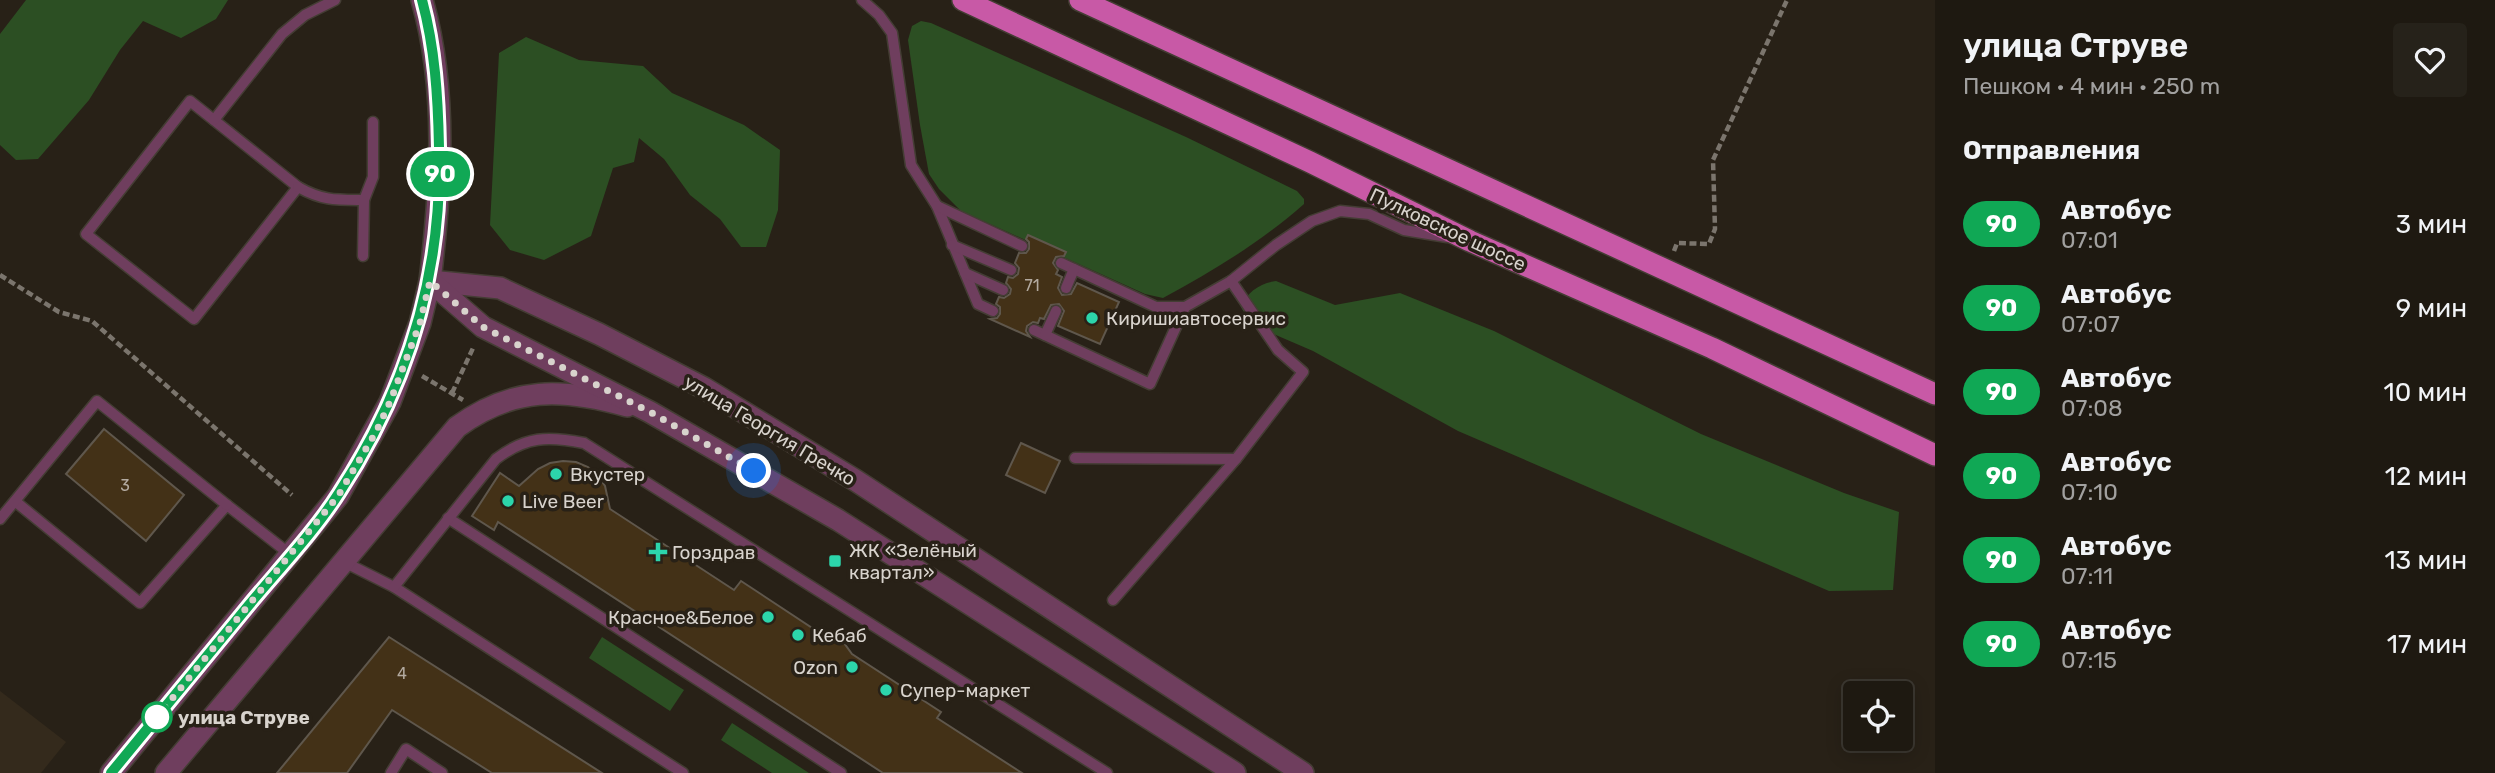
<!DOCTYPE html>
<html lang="ru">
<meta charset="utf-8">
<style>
body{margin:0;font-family:Rubik,sans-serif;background:#26221a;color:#f1f3f6;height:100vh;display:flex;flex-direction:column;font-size:26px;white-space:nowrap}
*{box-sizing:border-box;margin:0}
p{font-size:23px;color:#a1a09f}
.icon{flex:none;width:38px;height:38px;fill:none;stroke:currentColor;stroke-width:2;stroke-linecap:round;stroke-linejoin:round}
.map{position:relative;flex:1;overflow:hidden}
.sheet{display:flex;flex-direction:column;background:#1e1911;width:560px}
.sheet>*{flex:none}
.badge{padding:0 14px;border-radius:23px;font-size:24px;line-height:46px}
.fabs{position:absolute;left:1843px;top:681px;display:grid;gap:14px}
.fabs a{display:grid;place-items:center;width:70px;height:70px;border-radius:7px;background:#1e1911;box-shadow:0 4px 18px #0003,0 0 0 2px #3c3831;font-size:35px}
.you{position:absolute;width:35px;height:35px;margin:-18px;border:5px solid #fff;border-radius:50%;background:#1a73e8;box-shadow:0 0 0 10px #1a73e833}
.map>.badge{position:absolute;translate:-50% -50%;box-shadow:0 0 0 4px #fff}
h2{padding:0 28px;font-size:26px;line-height:63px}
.round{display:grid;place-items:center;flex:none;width:74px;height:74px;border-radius:7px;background:#26221a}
.summary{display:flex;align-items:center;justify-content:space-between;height:119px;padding:0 28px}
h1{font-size:33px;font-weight:600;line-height:52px}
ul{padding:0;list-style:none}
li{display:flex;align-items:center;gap:21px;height:84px;padding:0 28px}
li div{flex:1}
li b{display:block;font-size:26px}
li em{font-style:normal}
li .badge{min-width:77px;font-weight:700;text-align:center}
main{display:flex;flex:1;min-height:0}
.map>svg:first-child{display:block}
.built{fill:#342a1c}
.green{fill:#2c4f23}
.building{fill:#433117;stroke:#5f574c;stroke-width:2}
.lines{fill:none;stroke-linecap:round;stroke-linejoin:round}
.service-casing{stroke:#443d34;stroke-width:13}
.minor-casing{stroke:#443d34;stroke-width:24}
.tertiary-casing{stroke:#443d34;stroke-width:24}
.trunk-casing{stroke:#443d34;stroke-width:24}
.path{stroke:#7b756d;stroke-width:4.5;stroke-dasharray:7 3.5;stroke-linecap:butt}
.service{stroke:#6f3e5e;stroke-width:10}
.minor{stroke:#6f3e5e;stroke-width:21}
.tertiary{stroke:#6f3e5e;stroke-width:21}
.trunk{stroke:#c859a6;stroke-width:21}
.line-casing{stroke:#fff;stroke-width:16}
.line{stroke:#10a855;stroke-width:10}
.walk{stroke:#d8d3cd;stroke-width:7;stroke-dasharray:0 12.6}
.poi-dot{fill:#2cd5ab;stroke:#282117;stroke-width:2.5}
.stop-dot{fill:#fff;stroke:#10a855;stroke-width:3.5}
.labels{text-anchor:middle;stroke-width:7;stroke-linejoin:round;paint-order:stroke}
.number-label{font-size:16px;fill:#b3aaa0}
.street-label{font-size:19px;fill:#d8d3cd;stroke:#282117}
.poi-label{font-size:19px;fill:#d8d3cd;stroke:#282117;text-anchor:start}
.stop-label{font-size:19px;font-weight:bold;fill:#d8d3cd;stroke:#282117;text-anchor:start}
</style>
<main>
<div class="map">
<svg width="1935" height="773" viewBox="0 0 1935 773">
<rect width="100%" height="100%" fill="#282117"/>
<!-- built -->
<path class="built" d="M0,691L66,742L41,773H0Z"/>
<!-- green -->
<g class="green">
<path d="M26,0H228L216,19L181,38L143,21L120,50L89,100L38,159L16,160L0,145V34Z"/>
<path d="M921,21L931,23L1186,137L1297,191L1304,199V204C1261,242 1213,271 1163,298L1145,294L961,211L939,189L929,174L920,125L908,40L912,26Z"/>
<path d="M526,37L579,60L643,66L672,93L744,125L780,150L778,210L766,247H741L720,219L690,195L664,159L639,138L634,162L613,168L591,236L544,260L510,250L490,225L499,53Z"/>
<path d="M1276,281L1335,305L1400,293L1494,331L1701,434L1844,493L1899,512L1893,590L1829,591L1458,431L1313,351L1250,324L1241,307C1247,292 1260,283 1276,281Z"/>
<path d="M602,637L684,690L670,711L589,658Z"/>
<path d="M732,723L809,773H772L721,740Z"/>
</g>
<!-- building -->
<g class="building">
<path d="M1028,235L1066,252L1064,256L1056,257L1053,263L1058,270L1056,274L1062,277L1058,288L1062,295L1071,294L1077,283L1119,302L1100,344L1058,326L1064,311L1059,304L1051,305L1044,319L1040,318L1038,323L1033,322L1027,326L1026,331L1030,337L990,319L997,318L1000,314V307L996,304L999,297L1004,298L1010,294L1011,289L1006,283L1008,277L1013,278L1018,274L1019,268L1015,263L1019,253H1026L1029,249V242L1026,239Z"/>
<path d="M104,429L184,495L146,541L66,474Z"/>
<path d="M1021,443L1060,461L1045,493L1006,475Z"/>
<path d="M563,461L576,462L588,467L598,476L605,486L610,509L734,590L741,581L832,641L844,643L852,654L941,712L937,718L1022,773H883L498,522L494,530L472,516L500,473L519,486L538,469L550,463Z"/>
<path d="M389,637L602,773H492L392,710L347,773H277Z"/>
</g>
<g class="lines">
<defs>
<g id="service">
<path d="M862,0L879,15L892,33L911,165L937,206L978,304L993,311"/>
<path d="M190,101L298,187L194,319L86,234Z"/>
<path d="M214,120L282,34L305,15L335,0"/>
<path d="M298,187C323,201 336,200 364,200"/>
<path d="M937,206L1022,246"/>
<path d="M952,245L1011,270"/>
<path d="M363,256L364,200L373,177V122"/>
<path d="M1061,263L1156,307H1185L1231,281L1276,245L1312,221L1340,211L1369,214L1404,230L1447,237"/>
<path d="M965,273L1003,290"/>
<path d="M1066,288L1074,269"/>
<path d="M1034,330L1150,384L1185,307"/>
<path d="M1045,335L1056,311"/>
<path d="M1075,458L1236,459"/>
<path d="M16,502L140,603L227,505L291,555"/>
<path d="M448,518L841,773"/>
<path d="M0,519L97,401L227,505"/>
<path d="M344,562L394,587L683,773"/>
<path d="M394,587L496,459C526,436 548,436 584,443L1107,773"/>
<path d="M1113,600L1236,459L1303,372L1278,350L1231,281"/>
<path d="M391,773L406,749L442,773"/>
</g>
<g id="minor">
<path d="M111,773L338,496L390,402L420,323L430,281L500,288L599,334L704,388L855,480L1303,773"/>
<path d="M166,773L457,427C513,386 563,388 627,406"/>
</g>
<path id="tertiary" d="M422,0C448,91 441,188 430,281L483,327L650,412L838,520L1235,773"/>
<g id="trunk">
<path d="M963,0L1310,162L1470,241L1712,348L1935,455"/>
<path d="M1080,0L1935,394"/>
</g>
</defs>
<!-- service casing -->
<use href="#service" class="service-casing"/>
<!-- minor casing -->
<use href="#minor" class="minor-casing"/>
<!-- tertiary casing -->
<use href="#tertiary" class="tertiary-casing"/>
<!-- trunk casing -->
<use href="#trunk" class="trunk-casing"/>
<!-- path -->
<g class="path">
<path d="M1674,251L1677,243L1709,244L1715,229L1713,160L1787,0"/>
<path d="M0,275L59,312L92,321L292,495"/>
<path d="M422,376L463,400"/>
<path d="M452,393L474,346"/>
</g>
<!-- service -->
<use href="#service" class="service"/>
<!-- minor -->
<use href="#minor" class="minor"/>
<!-- tertiary -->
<use href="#tertiary" class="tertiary"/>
<!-- trunk -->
<use href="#trunk" class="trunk"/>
</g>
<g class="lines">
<defs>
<path id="line" d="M111,773C157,717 203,661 249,605C278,570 315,531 339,493C408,387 443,274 439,147C438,97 435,48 422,0"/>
</defs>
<!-- line casing -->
<use href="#line" class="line-casing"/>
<!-- line -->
<use href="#line" class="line"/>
<!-- walk -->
<path class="walk" d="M157,717L338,496L376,432L390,402L420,323L430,281L483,327L650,412L754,471"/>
</g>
<!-- markers -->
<g class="poi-dot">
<circle cx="1092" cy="318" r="7"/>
<circle cx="556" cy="474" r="7"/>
<circle cx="508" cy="501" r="7"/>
<path d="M654.5 541.5h7v7h7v7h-7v7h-7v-7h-7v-7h7z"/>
<rect x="828" y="554" width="14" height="14" rx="3.5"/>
<circle cx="768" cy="617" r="7"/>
<circle cx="798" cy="635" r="7"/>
<circle cx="852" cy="667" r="7"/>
<circle cx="886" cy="690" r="7"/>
</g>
<circle class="stop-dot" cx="157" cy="717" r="14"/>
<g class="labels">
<!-- number labels -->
<g class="number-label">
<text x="1032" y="291">71</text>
<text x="125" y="491">3</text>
<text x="402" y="679">4</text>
</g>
<!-- street labels -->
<g class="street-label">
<text transform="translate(1448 229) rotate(25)" y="7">Пулковское шоссе</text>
<text transform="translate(770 430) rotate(31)" y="7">улица Георгия Гречко</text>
</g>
<!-- poi labels -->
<g class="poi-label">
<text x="1106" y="325">Киришиавтосервис</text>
<text x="570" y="481">Вкустер</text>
<text x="522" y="508">Live Beer</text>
<text x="849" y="557">ЖК «Зелёный<tspan x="849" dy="22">квартал»</tspan></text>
<text x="672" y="559">Горздрав</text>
<text x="754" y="624" text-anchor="end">Красное&amp;Белое</text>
<text x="812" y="642">Кебаб</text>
<text x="838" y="674" text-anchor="end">Ozon</text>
<text x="900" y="697">Супер-маркет</text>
</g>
<!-- stop labels -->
<g class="stop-label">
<text x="178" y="724">улица Струве</text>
</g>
</g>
</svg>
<div class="fabs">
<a><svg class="icon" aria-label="locate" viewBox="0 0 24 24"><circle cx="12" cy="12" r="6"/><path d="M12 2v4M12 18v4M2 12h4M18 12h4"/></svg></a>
</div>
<div class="you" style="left:754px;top:471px"></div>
<b class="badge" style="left:440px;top:174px;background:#10a855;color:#fff">90</b>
</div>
<section class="sheet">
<div class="summary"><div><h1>улица Струве</h1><p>Пешком · 4 мин · 250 m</p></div><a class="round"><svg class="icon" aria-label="heart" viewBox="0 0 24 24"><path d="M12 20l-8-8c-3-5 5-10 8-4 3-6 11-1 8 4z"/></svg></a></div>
<h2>Отправления</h2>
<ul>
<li><span class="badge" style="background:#10a855;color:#fff">90</span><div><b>Автобус</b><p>07:01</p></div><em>3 мин</em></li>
<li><span class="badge" style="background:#10a855;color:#fff">90</span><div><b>Автобус</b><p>07:07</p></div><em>9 мин</em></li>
<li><span class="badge" style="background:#10a855;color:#fff">90</span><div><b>Автобус</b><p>07:08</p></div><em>10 мин</em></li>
<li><span class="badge" style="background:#10a855;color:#fff">90</span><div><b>Автобус</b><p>07:10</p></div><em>12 мин</em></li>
<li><span class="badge" style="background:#10a855;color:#fff">90</span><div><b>Автобус</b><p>07:11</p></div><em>13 мин</em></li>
<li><span class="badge" style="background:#10a855;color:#fff">90</span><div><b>Автобус</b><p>07:15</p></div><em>17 мин</em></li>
</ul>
</section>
</main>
